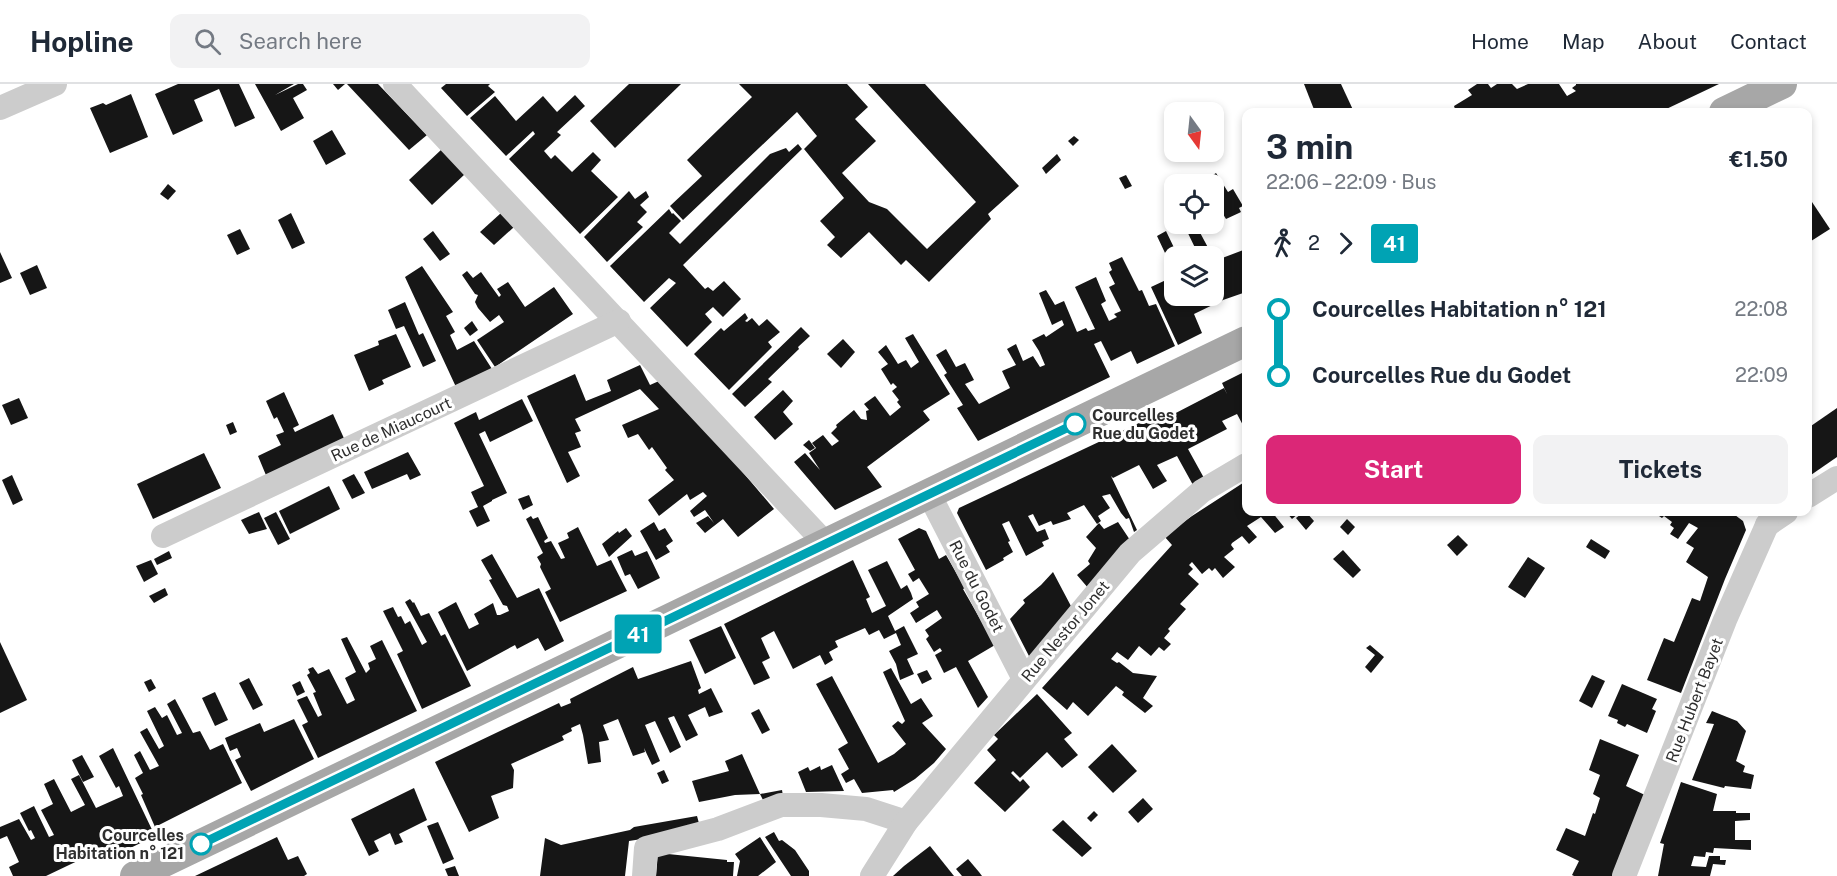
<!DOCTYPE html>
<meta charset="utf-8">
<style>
body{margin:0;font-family:"Public Sans",sans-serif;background:#f2f2f3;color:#1f2937;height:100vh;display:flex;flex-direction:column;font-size:22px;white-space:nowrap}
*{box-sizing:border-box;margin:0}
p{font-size:20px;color:#747a83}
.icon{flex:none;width:33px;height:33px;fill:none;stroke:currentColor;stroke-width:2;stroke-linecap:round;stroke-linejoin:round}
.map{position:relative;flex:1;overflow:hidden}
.panel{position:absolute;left:1242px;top:24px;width:570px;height:408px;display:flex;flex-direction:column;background:#fff;border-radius:12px;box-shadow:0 3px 9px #0003}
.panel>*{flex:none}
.badge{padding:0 12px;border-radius:4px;font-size:21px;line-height:39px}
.needle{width:39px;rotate:165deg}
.buttons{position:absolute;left:1164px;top:18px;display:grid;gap:12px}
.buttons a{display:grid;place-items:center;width:60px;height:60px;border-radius:12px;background:#fff;box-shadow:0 3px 9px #0003;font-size:30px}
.map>.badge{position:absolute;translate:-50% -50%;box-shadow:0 0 0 3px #fff}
.legs{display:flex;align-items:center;gap:9px;height:66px;padding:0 24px;font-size:20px}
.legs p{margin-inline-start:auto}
.overview{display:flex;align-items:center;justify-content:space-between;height:102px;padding:0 24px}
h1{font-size:33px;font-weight:700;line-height:45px}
.button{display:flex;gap:12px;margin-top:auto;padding:12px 24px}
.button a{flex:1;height:69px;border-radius:12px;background:#db2777;color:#fff;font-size:24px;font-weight:700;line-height:69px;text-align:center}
.button a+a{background:#f2f2f3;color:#1f2937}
ul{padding:0 24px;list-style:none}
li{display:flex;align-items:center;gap:21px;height:66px;font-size:22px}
li i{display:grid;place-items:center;width:9px;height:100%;margin:0 8px;background:currentColor}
li i::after{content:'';width:15px;height:15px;margin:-8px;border:4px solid;border-radius:50%;background:#fff}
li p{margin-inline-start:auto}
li:first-child i{background:linear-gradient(#0000 50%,currentColor 0)}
li:last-child i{background:linear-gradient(currentColor 50%,#0000 0)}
header{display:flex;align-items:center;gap:36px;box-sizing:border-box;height:84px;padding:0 30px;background:#fff;border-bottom:2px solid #e0e1e3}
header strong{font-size:28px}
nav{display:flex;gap:33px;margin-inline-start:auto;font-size:21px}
.search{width:420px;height:54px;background:#f2f2f3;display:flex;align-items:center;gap:15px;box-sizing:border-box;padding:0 21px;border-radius:12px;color:#747a83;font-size:22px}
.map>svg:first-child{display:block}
.building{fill:#161616}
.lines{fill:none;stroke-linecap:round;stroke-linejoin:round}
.minor{stroke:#ccc;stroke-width:24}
.major{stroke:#a7a7a7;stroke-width:30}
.line-1-casing{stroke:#fff;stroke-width:14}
.line-1{stroke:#00a3b4;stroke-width:9}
.stop-1-dot{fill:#fff;stroke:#00a3b4;stroke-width:3}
.labels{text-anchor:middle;stroke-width:6;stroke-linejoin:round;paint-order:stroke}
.stop-label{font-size:16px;font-weight:bold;fill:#2f2f2f;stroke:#fff;text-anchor:start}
.street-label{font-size:16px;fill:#2f2f2f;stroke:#fff}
</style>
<header>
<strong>Hopline</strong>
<div class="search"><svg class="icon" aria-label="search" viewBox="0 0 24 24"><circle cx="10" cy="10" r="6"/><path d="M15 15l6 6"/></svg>Search here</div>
<nav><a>Home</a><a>Map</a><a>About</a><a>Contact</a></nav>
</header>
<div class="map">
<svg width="1837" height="792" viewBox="0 0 1837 792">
<rect width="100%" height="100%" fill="#fff"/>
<!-- building -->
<g class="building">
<path d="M178,0H239L255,34L235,43L219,5L194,16L203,37L173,51L155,10Z"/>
<path d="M255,0H294L275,11L298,0H303L307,6L293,14L304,34L281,47Z"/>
<path d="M333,0H345L338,6Z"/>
<path d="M347,0H378L427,51L409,66Z"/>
<path d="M446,0H490L488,2L495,8L467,32L441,4Z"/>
<path d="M629,0H681L615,64L590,37Z"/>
<path d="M739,0H847L868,23L855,35L876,57L842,89L869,118L887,125L927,165L976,118L868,0H925L1019,102L988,130L991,135L929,198L906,176L901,181L869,148L841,174L827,161L835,153L820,137L844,114L804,65L817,52L797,28L683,136L670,122L702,92L687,76L752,13Z"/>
<path d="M1304,0H1341L1354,28H1315Z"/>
<path d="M1477,0H1488L1491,4L1497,0H1512L1517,5L1528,0H1559L1567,12L1576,7L1572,4L1576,1V0H1719L1660,28H1456L1454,22L1472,11L1468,6Z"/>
<path d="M131,10L148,53L110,69L90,24L103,19L106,21Z"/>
<path d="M575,11L585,22L557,48L561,51L544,67L551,75L555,71L572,88L593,68L601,76L591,87L618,113L580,150L509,75L535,50L533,47L506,72L470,34L495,12L516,37L543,12L557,28Z"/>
<path d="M332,46L346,70L326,81L313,57Z"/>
<path d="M1074,52L1079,56L1073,62L1068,57Z"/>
<path d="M798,60L802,65L683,181L705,205L708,203L713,207L724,197L741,215L723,233L713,223L705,230L712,238L687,263L650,224L676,199L669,194L644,218L610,182L669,125L672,130L673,129L681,137L669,149L680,160L770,70L786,64L789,68Z"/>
<path d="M442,65L465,90L432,121L409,96Z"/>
<path d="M1057,70L1061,76L1046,90L1042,84Z"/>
<path d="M1216,89L1228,108L1233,105L1243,122L1239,124L1241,128L1239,129L1226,135L1215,117L1222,113L1210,93Z"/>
<path d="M1126,91L1132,102L1125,105L1119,94Z"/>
<path d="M168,100L176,107L168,116L160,110Z"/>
<path d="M629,107L635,115L646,107L649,113L640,121L647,128L637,138L643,143L607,178L584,153Z"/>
<path d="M1808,112L1830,145L1808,159Z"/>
<path d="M291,129L305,159L292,165L278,136Z"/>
<path d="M501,129L514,143L494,161L480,148Z"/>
<path d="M1187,140H1191L1194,144L1197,143L1212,171L1199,172L1184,141Z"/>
<path d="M240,145L250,165L237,171L227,151Z"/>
<path d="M433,147L450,170L440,177L423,155Z"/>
<path d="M1166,147L1178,172H1174V188L1157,152Z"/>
<path d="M1246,165V208L1223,216L1194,230L1202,249L1178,261L1151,203L1166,196L1169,205L1174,202V212H1214V179L1218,178L1217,176Z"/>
<path d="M0,168L12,194L0,199Z"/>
<path d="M1122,173L1139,207L1142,206L1149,222L1156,220L1175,262L1137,280L1131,267L1111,277L1101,257L1094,260L1110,293L978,357L957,324L963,321L944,291L947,289L936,271L946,265L956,283L965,279L974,296L965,300L979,320L1010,304L1002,287L1016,281L1007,265L1016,260L1023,277L1033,272L1040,283L1045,281L1039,267L1032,256L1044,250L1046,253L1064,241L1062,236L1052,241L1039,209L1046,206L1055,221L1064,217L1077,248L1086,244L1088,247L1095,245L1075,203L1096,193L1106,217L1101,220L1109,237L1117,233L1114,230L1121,227L1109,203L1115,200L1109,188L1112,186L1109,179Z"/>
<path d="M37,181L47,204L30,211L20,189Z"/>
<path d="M422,182L453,228L446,232L455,248L450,251L457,266L474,257L492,285L456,303L405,193Z"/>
<path d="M467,187L473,194L481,188L499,213L501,211L497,205L508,198L525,223L554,203L573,230L495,283L477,256L504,238L499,231L490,238L478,224L475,218L478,211L475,210L462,191Z"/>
<path d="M405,218L419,251L423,249L436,277L423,283L404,242L396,245L388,226Z"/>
<path d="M745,229L748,234L745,237L747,238L752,234L759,242L767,235L780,248L768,258L772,263L729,306L694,270L721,244L724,247Z"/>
<path d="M472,237L478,246L470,252L464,244Z"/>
<path d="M801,243L810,252L798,263L799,265L768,295L772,298L745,323L732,310Z"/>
<path d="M396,250L411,283L382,296L384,300L369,307L354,271L379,261L378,257Z"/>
<path d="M913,250L950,310L923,327L930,336L867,383L882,403L835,426L794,378L805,369L820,386L809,369L816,364L812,359L823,351L832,362L839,357L831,349L837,343L836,341L854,326L861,335L867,336L866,327L869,326L864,320L875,312L890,332L901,323L897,318L899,316L892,307L897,303L893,299L891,301L881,285L888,280L878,268L886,261L898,280L906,276L911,284L919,278L905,254Z"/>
<path d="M843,255L855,268L841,284L827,270Z"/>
<path d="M640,281L650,301L659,297L697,334L774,425L738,453L723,435L705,449L696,439L708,432L714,439L705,426L694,433L690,427L707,412L703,408L690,416L687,410L659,432L648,416L674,396L665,386L667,384L652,363L649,366L638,350L628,354L622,341L659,325L640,305L575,335L581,347L575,349L581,363L568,368L580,392L567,399L527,312L575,290L586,317L611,307L607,296Z"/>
<path d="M1246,287V344L1245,345L1237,330L1222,337L1227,345L1188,365L1204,394L1193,401L1177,372L1157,381L1167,397L1153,405L1139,381L1113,394L1111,392L1137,446L1134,448L1129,434L1126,435L1121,429L1110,410L1102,412L1110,424L1098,432L1101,437L1097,440L1084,421L1067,429L1071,435L1053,441L1051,437L1039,442L1033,430L1028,432L1037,448L1045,445L1049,455L1042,458L1044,462L1026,472L1009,437L1002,440L1010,457L1008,458L1013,468L1003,474L1004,476L986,486L957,429L959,424L1156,331L1167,327L1170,332L1224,304L1227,310L1222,299Z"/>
<path d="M783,306L793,317L783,328L793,340L775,356L754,333Z"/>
<path d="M284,308L299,341L293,344L295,348L333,330L347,361L268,396L258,372L281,361L276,351L284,348L277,333L274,335L266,317Z"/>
<path d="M19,314L28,334L11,341L2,321Z"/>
<path d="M522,315L533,337L490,358L485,347L479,350L507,409L492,416V417L483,422L490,437L477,443L469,427L478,423L471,408L484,402L454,339L476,328L479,336Z"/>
<path d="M1837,324V373L1808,393V344Z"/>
<path d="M233,338L237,348L230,351L226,341Z"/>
<path d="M809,356L815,364L810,367L803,361Z"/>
<path d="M408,368L421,391L410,396L407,390L372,405L364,388Z"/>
<path d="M204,369L221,404L153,435L137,400Z"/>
<path d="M354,390L365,409L352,415L342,396Z"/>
<path d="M12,391L23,416L13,421L2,396Z"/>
<path d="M1246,397V428H1272L1284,443L1275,449L1261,433L1247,442L1257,453L1249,460L1242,452L1232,459L1231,461L1234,465L1224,473L1235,483L1223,494L1215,484L1212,487L1209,484L1202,490L1192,478L1189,481L1193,485L1188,490L1199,500L1180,520L1186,525L1168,545L1170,547L1164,554L1171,560L1164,567L1159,563L1151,572L1139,562L1128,576L1117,568L1111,575L1117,579L1119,578L1133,589L1157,592L1143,614L1153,622L1145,629L1122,611L1124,608L1116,602L1088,632L1073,618L1067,626L1042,604L1172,461L1164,452L1192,432Z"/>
<path d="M329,402L340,425L290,450L279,427Z"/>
<path d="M529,411L533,421L523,426L518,415Z"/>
<path d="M259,428L267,445L249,450L241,436Z"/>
<path d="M276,428L290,455L278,461L264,434Z"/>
<path d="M1286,428H1298L1299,429L1292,435Z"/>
<path d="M1300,428H1306L1314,437L1306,446L1296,434L1301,430Z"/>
<path d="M1653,428H1731L1743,437L1746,446L1725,495L1681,609L1647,596L1664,554L1674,558L1692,514L1700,517L1708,493L1686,478L1694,464L1686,459L1698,444L1689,439L1678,455L1670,450L1674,444L1670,441L1672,438L1664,432L1662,434Z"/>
<path d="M531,432L533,435L538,433L548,454L544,457L545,459L551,457L561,475L565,474L558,459L569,454L567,449L578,443L597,482L611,476L627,507L560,538L545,508L551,505L540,483L541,480L537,473L543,469L526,435Z"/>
<path d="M1347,435L1355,443L1348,451L1340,443Z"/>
<path d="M654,438L659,447L665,444L673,457L666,462L670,468L656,476L640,447Z"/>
<path d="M1118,438L1130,456L1089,505L1077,491L1090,480L1088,477L1096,464L1086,453L1099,439L1104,445Z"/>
<path d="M626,444L632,452L609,473L602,460L618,447L619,449Z"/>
<path d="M919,444L926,447L939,475L946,471L965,504L963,505L995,561L968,577L988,613L978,624L956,583L944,589L935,571L942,567L940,564L934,568L926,555L929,552L925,546L942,534L937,526L916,539L910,529L919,523L916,518L929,510L919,494L913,498L908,490L915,486L898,455Z"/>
<path d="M1458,451L1468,461L1457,472L1447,461Z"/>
<path d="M1591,455L1610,467L1605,475L1586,463Z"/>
<path d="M632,466L635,472L647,467L660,494L638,505L630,490L625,492L617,473Z"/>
<path d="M1343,466L1361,486L1353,494L1333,475Z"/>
<path d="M169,467L172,474L157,481L154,475Z"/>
<path d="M492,470L517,514L539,504L564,557L545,567L538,554L517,565L515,561L467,587L438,528L456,518L469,545L479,540L474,530L493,519L497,531H500L509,527L507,522L503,521L489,496L492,495L481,476Z"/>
<path d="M1528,473L1545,484L1525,514L1508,503Z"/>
<path d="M151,476L158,490L144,498L136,482Z"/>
<path d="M853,476L870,513L866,515L872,529L886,522L868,486L887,477L901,505L907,501L911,509L913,515L888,532L895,547L904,542L918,570L907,575L914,590L900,596L896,580L889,567L901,561L896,549L884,555L879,546L869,551L865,544L835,557L838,563L829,568L833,576L825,581L820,571L793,585L774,547L761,554L770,574L762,578L770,594L754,601L724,540Z"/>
<path d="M1053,488L1072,524L1030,574L1010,535L1025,519L1023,516L1041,501Z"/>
<path d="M165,504L168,511L154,519L149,512Z"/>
<path d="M410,515L413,519L414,518L421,532L429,529L441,552L445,550L471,602L422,625L397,570L403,567L383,527L393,523L398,533L401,532L405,540L410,537L422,561L427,558L405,518Z"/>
<path d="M721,542L736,574L705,590L689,556Z"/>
<path d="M347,553L366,589L370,585L368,579L376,575L370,562L382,556L417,627L318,674L302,641L308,638L297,616L307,612L318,633L322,631L313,609L316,608L307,591L310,589L308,585L313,583L318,590L329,585L347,620L355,616L345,594L356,588L341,555Z"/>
<path d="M0,558L27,616L0,629Z"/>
<path d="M1370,561L1384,573L1371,589L1365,583L1375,571L1366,564Z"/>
<path d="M691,577L701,604L698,606L699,610L711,604L723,628L709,633L705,623L688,631L698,651L686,657L674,632L668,634L681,663L670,669L655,637L645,641L660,677L652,681L644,664L645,668L633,672L618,635L603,641L609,656L599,658L601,678L588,680L583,651L580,640L571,644L572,647L562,652L564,656L511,680L514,686L513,704L491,712L499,734L469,748L435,678L559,619L561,623L571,619L570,615L633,583L638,595Z"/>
<path d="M891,584L911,620L921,614L933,632L922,639L946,665L934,679L915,695L894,708L893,706L862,709L854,695L846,699L841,690L849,685L838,665L848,659L816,600L832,592L878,679L894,670L906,660L892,642L898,637L902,640L905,637L883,588Z"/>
<path d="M927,586L932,595L922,600L917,590Z"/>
<path d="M1592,591L1605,597L1592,624L1579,617Z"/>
<path d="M249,594L263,621L253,626L239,599Z"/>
<path d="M151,595L156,604L149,608L144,598Z"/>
<path d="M300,597L305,608L297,612L292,601Z"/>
<path d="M1622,600L1657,615L1652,625L1656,627L1647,649L1627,640L1625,643L1617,639L1618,636L1608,632Z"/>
<path d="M215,608L228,636L215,642L202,614Z"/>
<path d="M1037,610L1072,649L1064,655L1078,671L1062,684L1047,668L1020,694L1013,687L1011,689L1020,698L1023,695L1030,703L1005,728L974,699L996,676L987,666L998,655L994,651Z"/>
<path d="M175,615L193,649L200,647L210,666L223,660L242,699L155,743L141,711L143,710L135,694L143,689L134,671L140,667L150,686L159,682L140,648L147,644L159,665L164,662L147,627L155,623L162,634L167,631L177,651L182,649L167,620Z"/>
<path d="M759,625L770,646L762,650L751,629Z"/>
<path d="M1712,627L1737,637L1746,647L1736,677L1745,682L1743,688L1754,691L1751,705L1725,702L1724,704L1692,696L1714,640L1706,639Z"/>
<path d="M294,635L314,675L251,707L235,676L241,673L237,664L230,667L225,654L260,639L264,648Z"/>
<path d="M1600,655L1639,671L1626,702L1647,712L1618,792H1574L1572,791L1579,777L1556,766L1566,744L1585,752L1593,729L1595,730L1600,714L1593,710L1600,691L1589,686Z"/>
<path d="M1112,660L1137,687L1113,709L1088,683Z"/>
<path d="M113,664L155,752L118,770L113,760L46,792H13L9,783L19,778L7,752L0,755V743L19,735L31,756L35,754L31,746L29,747L20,729L34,722L49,753L54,751L41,726L53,720L44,700L54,695L71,728L85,721L71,695L79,691L96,724L123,712L119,702L116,704L99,672Z"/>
<path d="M742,670L760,710L735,711L699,718L692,697L729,687L725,677Z"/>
<path d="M82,671L94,693L83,698L72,676Z"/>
<path d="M832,681L844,707L806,708L798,688L808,683L810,687L820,682L821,686Z"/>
<path d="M664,686L669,697L662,700L657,689Z"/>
<path d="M1681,698L1717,710L1713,727H1736V729H1750V736L1735,737V756H1751V766L1714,764L1713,769L1706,768L1705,773L1694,772L1691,782L1706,783L1709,772H1720V776H1726L1725,781L1713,780L1710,792H1658L1664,760L1660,759Z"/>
<path d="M414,704L427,736L399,750L403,758L395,761L390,749L374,757L379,767L369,772L351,735Z"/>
<path d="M782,706L783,712L763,716L760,710Z"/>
<path d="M1143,714L1153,725L1138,739L1128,728Z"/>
<path d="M1094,727L1098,731L1091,738L1087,734Z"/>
<path d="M697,732L700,743L686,748L629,757L625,792H540L545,754L561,761L630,746L634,743Z"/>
<path d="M1063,736L1092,764L1082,773L1052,746Z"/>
<path d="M438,738L454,775L443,780L427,742Z"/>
<path d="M774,748L779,757L782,756L795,766L809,787V792H791L765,753Z"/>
<path d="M277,753L288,776L298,772L307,790L304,792H195Z"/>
<path d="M760,753L776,778L758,792H737L740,777L735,770Z"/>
<path d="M930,762L954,792H893L904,782Z"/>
<path d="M658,769L727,776V778H734L733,792H656Z"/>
<path d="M968,775L979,788L982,792H962L956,785Z"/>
<path d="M455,782L459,792H448L445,785Z"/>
</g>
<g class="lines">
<!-- minor -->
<g class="minor">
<path d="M395,0L826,460"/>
<path d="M0,24L55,0"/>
<path d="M929,410L1024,595"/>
<path d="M1808,412L1837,394"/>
<path d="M1767,441L1786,428"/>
<path d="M163,452L619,237"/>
<path d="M644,792L646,764L718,745L781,721H821L866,725L906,738"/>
<path d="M872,792L906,738L1130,469L1202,407L1246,381"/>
<path d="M1624,792L1725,536L1767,441"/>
</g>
<!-- major -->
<g class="major">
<path d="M1724,28L1782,0"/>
<path d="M135,792L1246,257"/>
</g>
</g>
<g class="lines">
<defs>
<path id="line-1" d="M201,760L1075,340"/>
</defs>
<!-- line-1 casing -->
<use href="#line-1" class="line-1-casing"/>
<!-- line-1 -->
<use href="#line-1" class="line-1"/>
</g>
<!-- markers -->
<g class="stop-1-dot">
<circle cx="1075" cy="340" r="10"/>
<circle cx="201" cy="760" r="10"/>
</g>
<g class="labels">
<!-- stop labels -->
<g class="stop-label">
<text x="1092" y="337">Courcelles<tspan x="1092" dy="18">Rue du Godet</tspan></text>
<text x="184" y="757" text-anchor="end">Courcelles<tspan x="184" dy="18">Habitation n° 121</tspan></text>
</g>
<!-- street labels -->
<g class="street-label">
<text transform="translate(391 345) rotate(-25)" y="6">Rue de Miaucourt</text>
<text transform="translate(977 502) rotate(63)" y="6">Rue du Godet</text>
<text transform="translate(1065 547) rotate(-50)" y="6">Rue Nestor Jonet</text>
<text transform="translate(1694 616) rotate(-69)" y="6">Rue Hubert Bayet</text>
</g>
</g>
</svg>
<div class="buttons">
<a><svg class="needle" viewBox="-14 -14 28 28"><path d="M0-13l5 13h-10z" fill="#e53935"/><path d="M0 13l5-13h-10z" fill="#747a83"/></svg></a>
<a><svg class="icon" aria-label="locate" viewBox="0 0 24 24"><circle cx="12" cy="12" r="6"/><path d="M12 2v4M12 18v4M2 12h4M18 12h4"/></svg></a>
<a><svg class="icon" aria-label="layers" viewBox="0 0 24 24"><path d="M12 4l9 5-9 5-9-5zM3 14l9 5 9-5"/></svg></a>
</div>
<b class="badge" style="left:638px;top:550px;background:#00a3b4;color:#fff">41</b>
<section class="panel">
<div class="overview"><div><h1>3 min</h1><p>22:06 – 22:09 · Bus</p></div><b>€1.50</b></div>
<div class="legs"><svg class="icon" aria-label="walk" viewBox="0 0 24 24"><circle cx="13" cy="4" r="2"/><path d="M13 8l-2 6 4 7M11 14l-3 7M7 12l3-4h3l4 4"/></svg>2<svg class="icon" aria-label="forward" viewBox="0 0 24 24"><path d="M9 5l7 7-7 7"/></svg><b class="badge" style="background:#00a3b4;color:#fff">41</b></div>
<ul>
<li><i style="color:#00a3b4"></i><b>Courcelles Habitation n° 121</b><p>22:08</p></li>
<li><i style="color:#00a3b4"></i><b>Courcelles Rue du Godet</b><p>22:09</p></li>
</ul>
<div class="button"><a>Start</a><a>Tickets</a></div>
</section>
</div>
